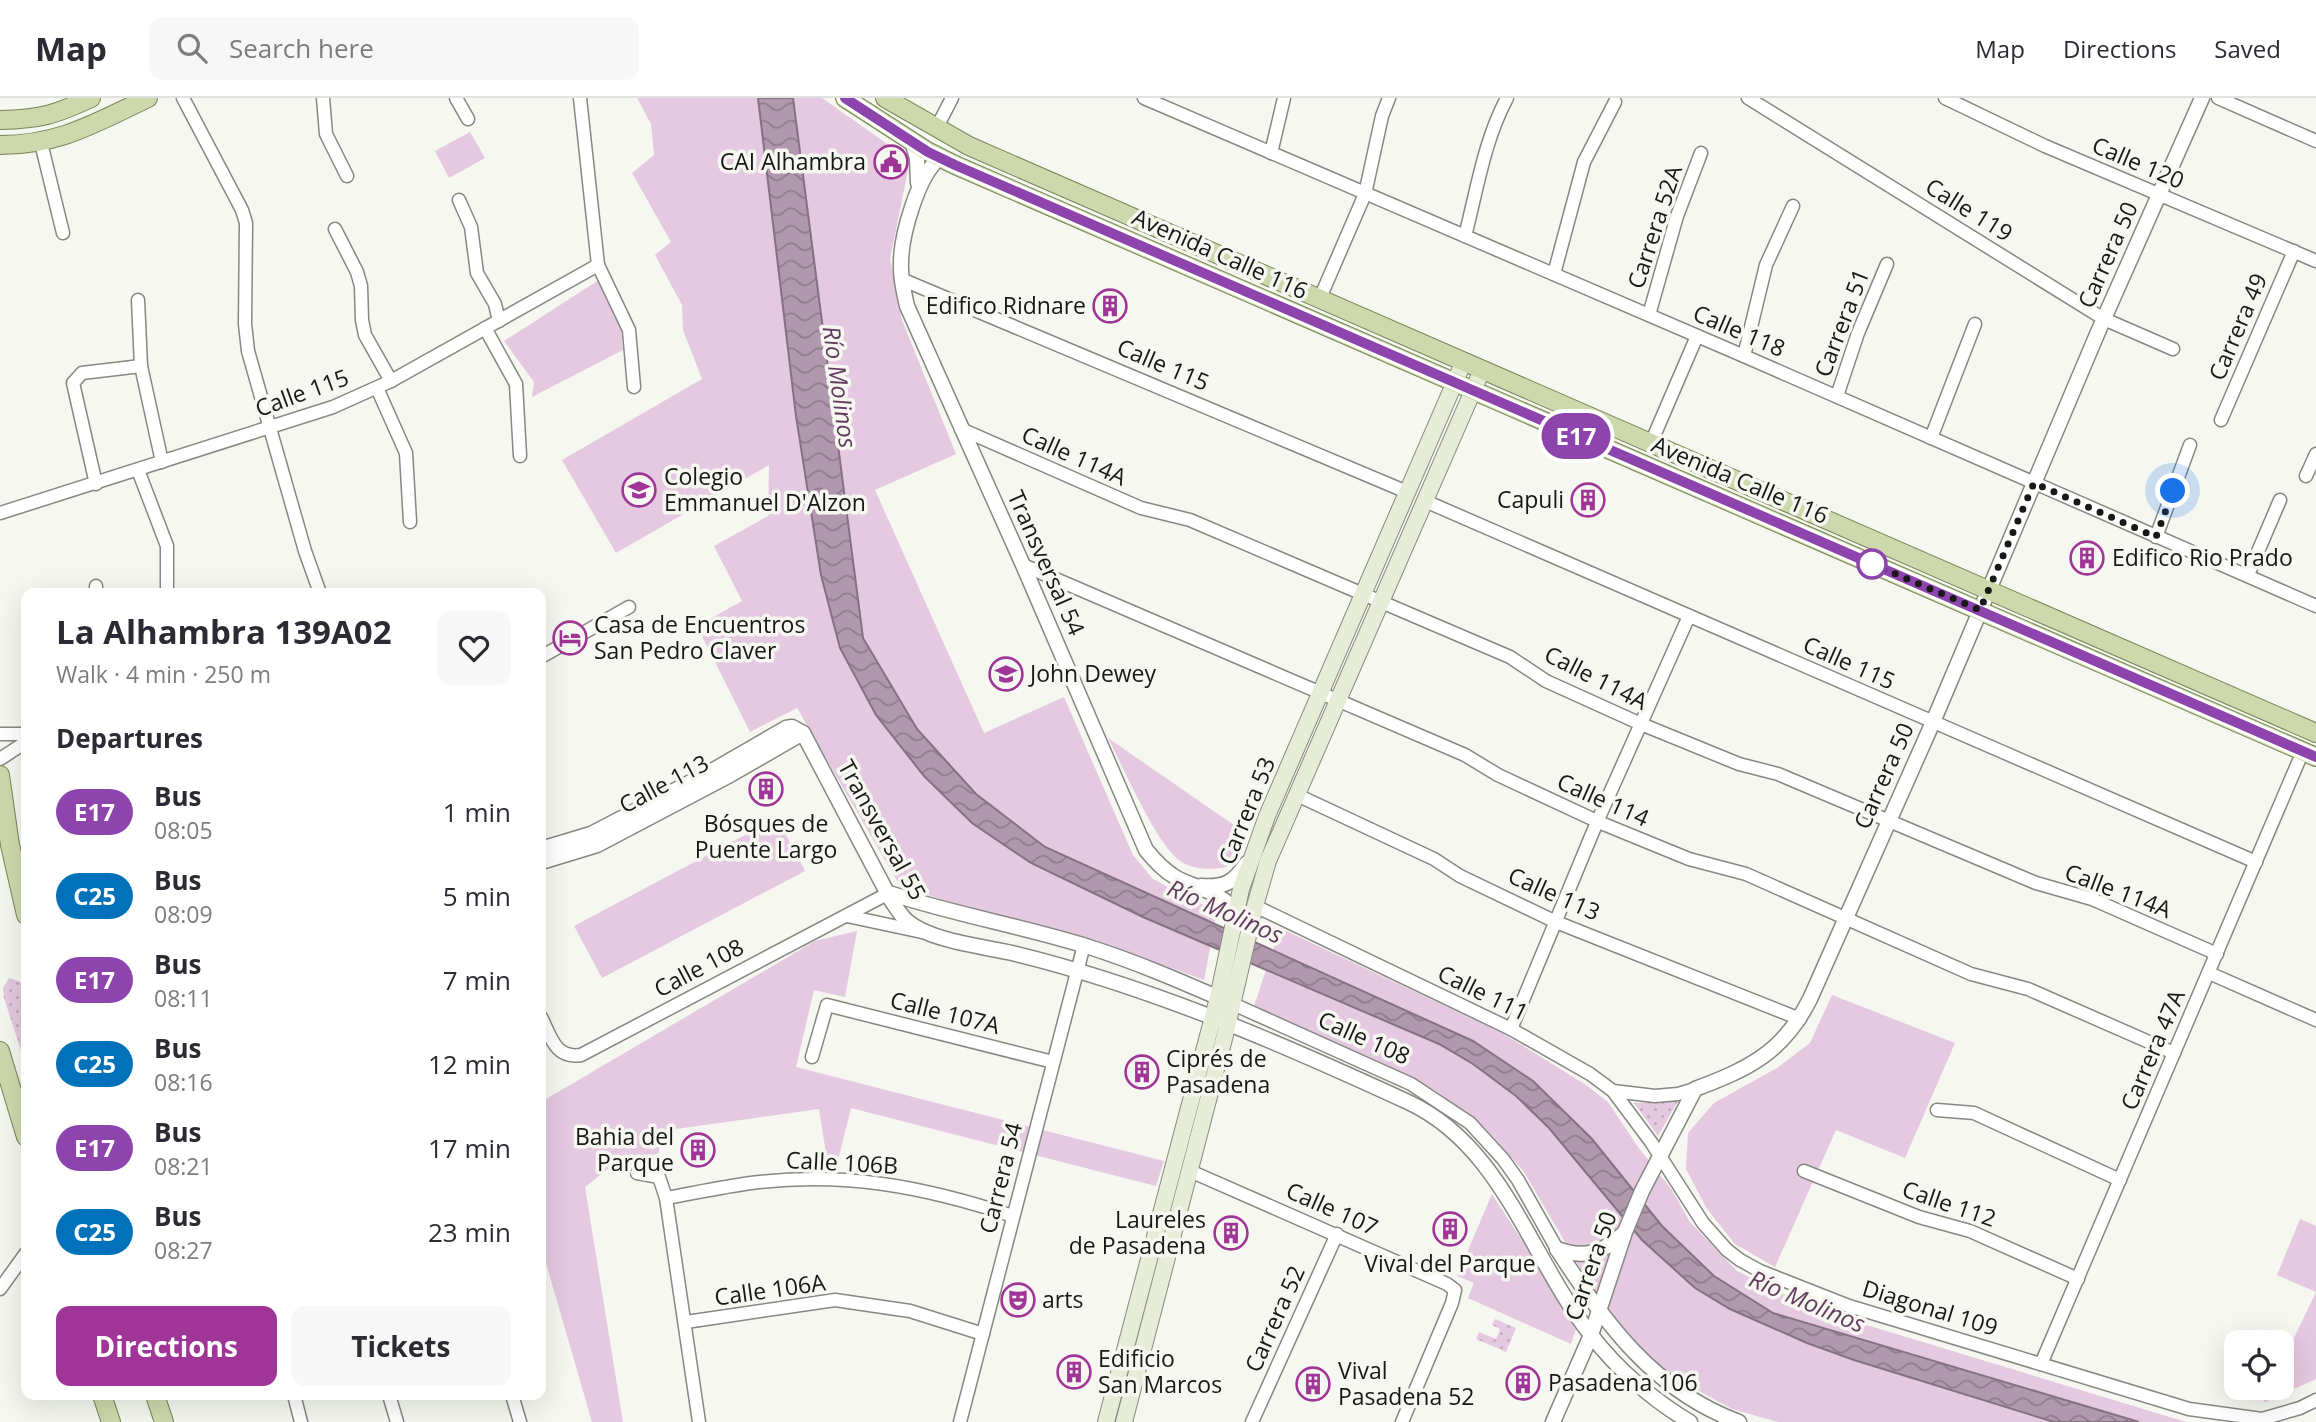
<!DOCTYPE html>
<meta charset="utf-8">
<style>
body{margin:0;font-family:"Open Sans",sans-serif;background:#f7f7f7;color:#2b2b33;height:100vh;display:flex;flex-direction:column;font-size:26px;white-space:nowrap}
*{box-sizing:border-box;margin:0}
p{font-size:23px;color:#7c7c81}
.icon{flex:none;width:38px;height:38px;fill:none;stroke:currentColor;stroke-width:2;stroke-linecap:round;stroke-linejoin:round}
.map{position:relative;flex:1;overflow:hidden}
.drawer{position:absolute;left:21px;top:490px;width:525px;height:812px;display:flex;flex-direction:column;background:#fff;border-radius:14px;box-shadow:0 7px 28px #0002}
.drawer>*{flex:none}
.badge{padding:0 14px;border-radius:23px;font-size:24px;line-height:46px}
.tools{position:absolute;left:2224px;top:1232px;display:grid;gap:14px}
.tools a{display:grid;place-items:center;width:70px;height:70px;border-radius:14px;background:#fff;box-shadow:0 7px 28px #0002;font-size:35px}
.you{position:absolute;width:35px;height:35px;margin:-18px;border:5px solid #fff;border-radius:50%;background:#1a73e8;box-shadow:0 0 0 10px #1a73e833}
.map>.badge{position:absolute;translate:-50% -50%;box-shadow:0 0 0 4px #fff}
h2{padding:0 35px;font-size:26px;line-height:63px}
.round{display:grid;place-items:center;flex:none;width:74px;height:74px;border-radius:14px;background:#f7f7f7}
.summary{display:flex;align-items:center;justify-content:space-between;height:119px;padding:0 35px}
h1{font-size:33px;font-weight:700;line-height:52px}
.cta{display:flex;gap:14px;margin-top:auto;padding:14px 35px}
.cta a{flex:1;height:80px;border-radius:14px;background:#9f3597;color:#fff;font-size:28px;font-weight:700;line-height:80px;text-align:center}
.cta a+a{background:#f7f7f7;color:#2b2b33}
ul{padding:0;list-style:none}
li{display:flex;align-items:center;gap:21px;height:84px;padding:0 35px}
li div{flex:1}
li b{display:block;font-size:26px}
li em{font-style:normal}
li .badge{min-width:77px;font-weight:700;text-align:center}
header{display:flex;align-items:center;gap:42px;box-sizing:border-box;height:98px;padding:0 35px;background:#fff;border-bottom:2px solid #e1e1e2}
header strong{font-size:33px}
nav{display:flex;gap:38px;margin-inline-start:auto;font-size:24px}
.search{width:490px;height:63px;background:#f7f7f7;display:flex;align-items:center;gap:18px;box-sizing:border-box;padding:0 24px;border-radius:14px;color:#7c7c81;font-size:26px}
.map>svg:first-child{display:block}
.grass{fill:url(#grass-dots)}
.park{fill:#e4c9e0}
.water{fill:url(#water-waves);stroke:#847281;stroke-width:2}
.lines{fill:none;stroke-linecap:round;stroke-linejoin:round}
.minor-casing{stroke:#868882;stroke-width:15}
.tertiary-casing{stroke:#868882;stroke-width:17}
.secondary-casing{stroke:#868882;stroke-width:18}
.primary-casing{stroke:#788655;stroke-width:20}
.minor{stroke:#fff;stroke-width:12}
.tertiary{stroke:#fff;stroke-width:14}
.secondary{stroke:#e6ecd6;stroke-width:16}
.primary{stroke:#cdd9ad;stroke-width:18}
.line-casing{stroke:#fff;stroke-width:16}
.line{stroke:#8e44ad;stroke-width:10}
.walk{stroke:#181917;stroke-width:7;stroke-dasharray:0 12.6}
.stop-dot{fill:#fff;stroke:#8e44ad;stroke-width:3.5}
.labels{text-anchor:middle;stroke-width:7;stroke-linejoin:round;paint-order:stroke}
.poi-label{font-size:23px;fill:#181917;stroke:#f5f7f0;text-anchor:start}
.street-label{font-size:23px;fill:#181917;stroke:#f5f7f0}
.water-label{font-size:24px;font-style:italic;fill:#623c5e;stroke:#f5f7f0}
</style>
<header>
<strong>Map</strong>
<div class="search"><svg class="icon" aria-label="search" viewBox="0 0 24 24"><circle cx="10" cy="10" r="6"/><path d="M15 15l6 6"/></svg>Search here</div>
<nav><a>Map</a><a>Directions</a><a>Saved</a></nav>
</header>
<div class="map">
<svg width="2316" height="1324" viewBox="0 0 2316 1324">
<defs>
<pattern id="grass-dots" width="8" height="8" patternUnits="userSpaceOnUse" patternTransform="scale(1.75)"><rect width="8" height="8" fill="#e4c9e0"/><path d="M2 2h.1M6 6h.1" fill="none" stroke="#c3acbf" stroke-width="1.8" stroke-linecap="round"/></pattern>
<pattern id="water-waves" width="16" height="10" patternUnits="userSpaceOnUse" patternTransform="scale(1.75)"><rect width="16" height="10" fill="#b298af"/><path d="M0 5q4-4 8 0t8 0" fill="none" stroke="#907b8d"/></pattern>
</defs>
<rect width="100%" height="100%" fill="#f5f7f0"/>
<!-- grass -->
<g class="grass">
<path d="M9,880L21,884L26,894V968L4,900L3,890Z"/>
<path d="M1678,1003L1658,1038L1634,1005Z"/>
<path d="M1495,1221L1516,1230L1506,1254L1476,1241L1479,1234L1496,1241L1500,1231L1492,1227Z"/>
</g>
<!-- park -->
<g class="park">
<path d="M637,0H822L910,62L890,161L902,222L956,356L875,392L984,635L1064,599L1133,757L1153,781L1217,814L1204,882L1095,842L985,815L900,788L797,610L750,634L697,528L742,503L714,448L768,418L769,367L616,455L562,362L702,281L683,232L682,207L655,157L671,144L632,75L654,57L651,26Z"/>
<path d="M470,34L485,60L449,80L435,53Z"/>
<path d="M599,182L621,229L623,252L532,299L534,284L504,243Z"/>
<path d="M1108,640L1241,732L1227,769C1212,772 1193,772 1180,763C1156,746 1123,668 1108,640Z"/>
<path d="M777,720L805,773L602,880L574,828Z"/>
<path d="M1280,830L1502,935L1586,987L1608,1004L1638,1049L1672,1092L1690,1124L1737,1173L1790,1199L1860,1225L2186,1324H1778L1732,1311L1668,1276L1607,1216L1524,1074L1486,1031L1436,993L1389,968L1254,908Z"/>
<path d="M857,833L845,899L814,892L796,969L1164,1063L1156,1088L851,1010L836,1070L829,1074L819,1011L661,1033L659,1055L609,1070L585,1089L623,1324H592L541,1148V1004L815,843Z"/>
<path d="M1832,897L1955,945L1905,1060L1836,1032L1775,1169L1735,1146L1707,1111L1686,1071L1688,1035L1714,1005L1777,970L1810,945Z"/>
<path d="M1492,1096L1577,1228L1571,1246L1468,1200L1474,1185L1457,1178Z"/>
<path d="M2300,1121L2316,1128V1281L2263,1305L2270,1290H2282V1265L2316,1194L2277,1177Z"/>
</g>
<!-- water -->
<path class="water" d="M758,0H793L863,540L917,631L976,696L1045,749L1473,943L1533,983L1592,1041L1662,1128L1714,1178L1773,1215L2139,1324H2054L1854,1262L1807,1245L1730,1211L1695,1190L1642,1142L1549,1030L1516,998L1473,966L1439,946L1143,819L1031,765L972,725L924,678L876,617L840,550L821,477L796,318Z"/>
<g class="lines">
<defs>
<g id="minor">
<path d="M183,0L242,112L246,125L245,226L248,253L305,453L320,495"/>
<path d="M323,0L326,36L347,78"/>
<path d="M456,0L468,21"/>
<path d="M580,0L598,167L629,232L634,289"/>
<path d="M1144,0L1744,258L2316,508"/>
<path d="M1748,0L2104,221L2173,251"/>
<path d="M1945,0L2045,48L2316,163"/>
<path d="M2218,0L2316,43"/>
<path d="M936,31L952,0"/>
<path d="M41,45L63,135"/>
<path d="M1271,55L1284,0"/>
<path d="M459,102L471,129L477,175L495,206L499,223"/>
<path d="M335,131L357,174L361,188L362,222L365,237L391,283"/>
<path d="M1465,138C1477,92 1484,43 1507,0"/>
<path d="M1554,176L1584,64L1615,4"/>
<path d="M901,181L1407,394"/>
<path d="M1320,200L1365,96L1382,18L1389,0"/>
<path d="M138,202L141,268L162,364"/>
<path d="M1649,217L1677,118L1701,55"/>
<path d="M485,230L516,286L520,358"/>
<path d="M1744,258L1766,167L1793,108"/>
<path d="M377,290L406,355L410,424"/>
<path d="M1837,298L1858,235L1887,166"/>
<path d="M2221,322L2294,153"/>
<path d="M961,331L1141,410L1190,422L1510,559L1546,583L1641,626L1739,666L1778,676L2036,785L2092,801L2217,856"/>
<path d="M1931,340L1975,226"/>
<path d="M1651,345L1697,238"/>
<path d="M138,372L167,448V495"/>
<path d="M2306,378L2316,356"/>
<path d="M96,386L73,285L82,275L141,268"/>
<path d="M1425,403L2256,764"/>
<path d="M0,415L333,309L391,283L598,167"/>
<path d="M2156,439L2190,347"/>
<path d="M1023,467L1465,657L1498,677L1601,725L1689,761L1746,776L1971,876L2028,891L2174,955"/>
<path d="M2248,477L2280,402"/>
<path d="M96,488V495"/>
<path d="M541,559L629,509"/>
<path d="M0,636H26"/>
<path d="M0,661L26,644"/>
<path d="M1297,697L1434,761L1460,778L1556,824L1800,921"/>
<path d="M1255,808L1511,931L1590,976L1613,993L1655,998L1678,996L1695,991"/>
<path d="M847,818L922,834"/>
<path d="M2209,875L2316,922"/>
<path d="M1233,906L1411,986L1470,1025L1503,1061L1518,1082L1557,1151"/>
<path d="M541,919C551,939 555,961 581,957L889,795"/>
<path d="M1511,931L1597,724L1689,518"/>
<path d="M812,959L827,907L1053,964"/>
<path d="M1613,993L1651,1044L1703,1125L1727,1152L1740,1162L1760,1173L1849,1208L2189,1311L2262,1321L2300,1310L2316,1302"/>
<path d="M1937,1012L1974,1015L2120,1082"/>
<path d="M1190,1073L1447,1186L1455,1192L1452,1205L1402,1324"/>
<path d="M1804,1073L1919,1119L1970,1133L2078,1181"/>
<path d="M637,1075L659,1079L666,1100L699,1324"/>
<path d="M666,1100C694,1095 722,1089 751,1085C844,1073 925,1089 1013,1118"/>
<path d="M0,1191L26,1155"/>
<path d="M686,1224L835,1202L910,1213L983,1236"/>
<path d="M2041,1266L2303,653"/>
<path d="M294,1297L301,1324"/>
<path d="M389,1297L397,1324"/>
<path d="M512,1297L520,1324"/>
<path d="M960,1324L1084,847"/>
<path d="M1252,1324L1337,1136"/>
</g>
<g id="tertiary">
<path d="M912,44L917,60L918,85"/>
<path d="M940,60C918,76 901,138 901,165C900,180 904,194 907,208L1023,467L1146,752C1155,763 1163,772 1175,779C1194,790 1225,794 1236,816"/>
<path d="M541,751L591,736L710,674L786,630L792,629L803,635L891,802C896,809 900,817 907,823C930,843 982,848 1012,855C1149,888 1280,945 1408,1004C1503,1048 1530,1160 1591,1237C1617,1271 1654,1303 1690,1324"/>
<path d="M541,764L597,747L730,677L803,635"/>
<path d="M1201,788C1225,790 1234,784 1247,765"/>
<path d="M889,795C953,816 1021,828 1086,848C1134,863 1180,883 1226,903"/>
<path d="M1557,1151C1604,1224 1654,1293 1739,1324"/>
<path d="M1557,1151C1584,1161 1604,1155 1624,1135"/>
<path d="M1553,1324L1591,1237L1625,1134L1642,1093L1695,991C1748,971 1783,955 1810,901L1933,624L2098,234L2202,0"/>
</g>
<g id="secondary">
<path d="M1106,1324L1218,900L1241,791L1267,718L1464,263"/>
<path d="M1124,1324L1225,937L1255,808L1268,763L1482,272"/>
</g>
<g id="primary">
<path d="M845,0L927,53L955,67L2316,659"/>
<path d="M885,0L969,48L2316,635"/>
<path d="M0,22C41,21 54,17 91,0"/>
<path d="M0,47C60,47 95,25 148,0"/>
<path d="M0,677L10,747L26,817"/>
<path d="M0,953L26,1039"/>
<path d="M102,1297L111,1324"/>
<path d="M155,1297L164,1324"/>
</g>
</defs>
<!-- minor casing -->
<use href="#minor" class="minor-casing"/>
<!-- tertiary casing -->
<use href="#tertiary" class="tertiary-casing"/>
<!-- secondary casing -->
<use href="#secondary" class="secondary-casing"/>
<!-- primary casing -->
<use href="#primary" class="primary-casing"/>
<!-- minor -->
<use href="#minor" class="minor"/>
<!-- tertiary -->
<use href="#tertiary" class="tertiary"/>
<!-- secondary -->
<use href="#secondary" class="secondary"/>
<!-- primary -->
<use href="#primary" class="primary"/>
</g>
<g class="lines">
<defs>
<path id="line" d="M845,0L928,54L955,67L2316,659"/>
</defs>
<!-- line casing -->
<use href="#line" class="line-casing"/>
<!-- line -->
<use href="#line" class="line"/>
<!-- walk -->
<path class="walk" d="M1872,466L1980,512L2034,385L2156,439L2173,393"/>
</g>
<!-- icons -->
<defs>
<symbol id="civic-ring" viewBox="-11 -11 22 22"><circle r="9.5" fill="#f5f7f0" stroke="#9f3597" stroke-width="1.5"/><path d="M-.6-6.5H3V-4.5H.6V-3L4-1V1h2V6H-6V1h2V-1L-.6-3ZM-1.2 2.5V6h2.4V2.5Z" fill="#9f3597"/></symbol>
<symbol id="building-ring" viewBox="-11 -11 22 22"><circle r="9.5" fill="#f5f7f0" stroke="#9f3597" stroke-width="1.5"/><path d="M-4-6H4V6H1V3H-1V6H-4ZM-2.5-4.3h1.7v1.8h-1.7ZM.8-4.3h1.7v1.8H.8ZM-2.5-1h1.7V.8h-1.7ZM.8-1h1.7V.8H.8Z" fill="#9f3597"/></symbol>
<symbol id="school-ring" viewBox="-11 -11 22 22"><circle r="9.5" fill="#f5f7f0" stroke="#9f3597" stroke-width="1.5"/><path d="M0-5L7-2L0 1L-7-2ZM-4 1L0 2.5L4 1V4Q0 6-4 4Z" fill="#9f3597"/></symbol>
<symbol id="hotel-ring" viewBox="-11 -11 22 22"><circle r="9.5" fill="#f5f7f0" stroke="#9f3597" stroke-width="1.5"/><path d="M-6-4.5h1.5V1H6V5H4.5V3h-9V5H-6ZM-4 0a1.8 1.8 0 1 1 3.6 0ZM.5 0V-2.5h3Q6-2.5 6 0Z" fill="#9f3597"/></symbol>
<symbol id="theatre-ring" viewBox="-11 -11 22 22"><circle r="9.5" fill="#f5f7f0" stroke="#9f3597" stroke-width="1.5"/><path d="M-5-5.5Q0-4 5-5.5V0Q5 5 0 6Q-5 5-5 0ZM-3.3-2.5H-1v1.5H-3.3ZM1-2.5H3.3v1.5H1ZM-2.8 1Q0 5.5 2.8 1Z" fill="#9f3597"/></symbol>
</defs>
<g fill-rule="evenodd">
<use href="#civic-ring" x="872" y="45" width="38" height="38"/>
<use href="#building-ring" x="1091" y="189" width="38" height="38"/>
<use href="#school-ring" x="620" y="373" width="38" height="38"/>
<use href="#building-ring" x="1569" y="383" width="38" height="38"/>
<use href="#building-ring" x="2068" y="441" width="38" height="38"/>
<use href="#hotel-ring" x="551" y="521" width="38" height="38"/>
<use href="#school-ring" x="987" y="557" width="38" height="38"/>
<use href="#building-ring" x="747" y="672" width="38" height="38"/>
<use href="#building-ring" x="1123" y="955" width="38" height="38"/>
<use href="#building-ring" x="679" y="1033" width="38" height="38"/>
<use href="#building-ring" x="1431" y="1112" width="38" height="38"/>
<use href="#building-ring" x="1212" y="1116" width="38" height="38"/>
<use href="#theatre-ring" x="999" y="1183" width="38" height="38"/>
<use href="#building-ring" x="1055" y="1255" width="38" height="38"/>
<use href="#building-ring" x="1504" y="1266" width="38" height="38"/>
<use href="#building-ring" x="1294" y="1267" width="38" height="38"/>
</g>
<!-- markers -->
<circle class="stop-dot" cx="1872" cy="466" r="14"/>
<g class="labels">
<!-- poi labels -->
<g class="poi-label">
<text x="866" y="72" text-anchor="end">CAI Alhambra</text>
<text x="1086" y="216" text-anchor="end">Edifico Ridnare</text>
<text x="664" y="387">Colegio<tspan x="664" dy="26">Emmanuel D'Alzon</tspan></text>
<text x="1564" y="410" text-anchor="end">Capuli</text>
<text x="2112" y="468">Edifico Rio Prado</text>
<text x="594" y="535">Casa de Encuentros<tspan x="594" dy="26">San Pedro Claver</tspan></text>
<text x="1030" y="584">John Dewey</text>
<text x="766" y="734" text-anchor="middle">Bósques de<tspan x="766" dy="26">Puente Largo</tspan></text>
<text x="1166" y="969">Ciprés de<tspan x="1166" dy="26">Pasadena</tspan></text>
<text x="674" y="1047" text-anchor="end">Bahia del<tspan x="674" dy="26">Parque</tspan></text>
<text x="1206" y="1130" text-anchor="end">Laureles<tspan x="1206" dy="26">de Pasadena</tspan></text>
<text x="1450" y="1174" text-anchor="middle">Vival del Parque</text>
<text x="1042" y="1210">arts</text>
<text x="1098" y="1269">Edificio<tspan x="1098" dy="26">San Marcos</tspan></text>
<text x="1338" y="1281">Vival<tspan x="1338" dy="26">Pasadena 52</tspan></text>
<text x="1548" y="1293">Pasadena 106</text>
</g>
<!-- street labels -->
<g class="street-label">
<text transform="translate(2138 65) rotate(23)" y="8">Calle 120</text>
<text transform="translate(1969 112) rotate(32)" y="8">Calle 119</text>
<text transform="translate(1655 129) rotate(-72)" y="8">Carrera 52A</text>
<text transform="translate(1220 156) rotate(24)" y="8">Avenida Calle 116</text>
<text transform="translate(2108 157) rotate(-66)" y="8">Carrera 50</text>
<text transform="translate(1842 225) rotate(-69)" y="8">Carrera 51</text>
<text transform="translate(2238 229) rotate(-67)" y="8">Carrera 49</text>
<text transform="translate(1739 233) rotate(23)" y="8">Calle 118</text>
<text transform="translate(1163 267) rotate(23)" y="8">Calle 115</text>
<text transform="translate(302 295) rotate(-20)" y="8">Calle 115</text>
<text transform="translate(1074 358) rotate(24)" y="8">Calle 114A</text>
<text transform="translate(1740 382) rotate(23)" y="8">Avenida Calle 116</text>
<text transform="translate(1046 465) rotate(66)" y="8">Transversal 54</text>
<text transform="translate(1849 565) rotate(24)" y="8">Calle 115</text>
<text transform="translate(1596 580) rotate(27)" y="8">Calle 114A</text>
<text transform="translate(1884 678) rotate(-66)" y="8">Carrera 50</text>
<text transform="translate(664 686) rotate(-28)" y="8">Calle 113</text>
<text transform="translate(1603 702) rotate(24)" y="8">Calle 114</text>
<text transform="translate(1247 713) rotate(-68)" y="8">Carrera 53</text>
<text transform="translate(882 732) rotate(61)" y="8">Transversal 55</text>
<text transform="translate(2118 793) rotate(21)" y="8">Calle 114A</text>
<text transform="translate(1554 796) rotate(24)" y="8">Calle 113</text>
<text transform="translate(699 870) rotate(-28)" y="8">Calle 108</text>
<text transform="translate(1483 895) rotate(26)" y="8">Calle 111</text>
<text transform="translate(945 915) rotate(14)" y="8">Calle 107A</text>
<text transform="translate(1364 940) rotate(24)" y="8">Calle 108</text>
<text transform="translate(2153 952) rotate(-67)" y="8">Carrera 47A</text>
<text transform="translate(842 1065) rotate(3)" y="8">Calle 106B</text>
<text transform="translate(1001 1080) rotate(-76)" y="8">Carrera 54</text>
<text transform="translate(1949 1106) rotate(19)" y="8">Calle 112</text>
<text transform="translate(1332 1111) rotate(24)" y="8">Calle 107</text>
<text transform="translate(1591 1168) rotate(-71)" y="8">Carrera 50</text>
<text transform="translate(770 1192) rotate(-8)" y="8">Calle 106A</text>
<text transform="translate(1930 1210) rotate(17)" y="8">Diagonal 109</text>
<text transform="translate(1275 1221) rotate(-66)" y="8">Carrera 52</text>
</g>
<!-- water labels -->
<g class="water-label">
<text transform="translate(839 289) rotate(82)" y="8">Río Molinos</text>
<text transform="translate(1225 814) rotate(24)" y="8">Río Molinos</text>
<text transform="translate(1807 1204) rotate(23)" y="8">Río Molinos</text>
</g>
</g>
</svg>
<div class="tools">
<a><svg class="icon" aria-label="locate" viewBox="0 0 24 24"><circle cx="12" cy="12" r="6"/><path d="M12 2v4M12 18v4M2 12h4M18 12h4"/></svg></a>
</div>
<div class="you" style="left:2173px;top:393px"></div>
<b class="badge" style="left:1576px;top:338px;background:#8e44ad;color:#fff">E17</b>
<section class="drawer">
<div class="summary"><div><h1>La Alhambra 139A02</h1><p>Walk · 4 min · 250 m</p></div><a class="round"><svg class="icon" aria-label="heart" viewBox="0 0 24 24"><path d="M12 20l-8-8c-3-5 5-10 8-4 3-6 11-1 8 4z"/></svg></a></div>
<h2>Departures</h2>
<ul>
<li><span class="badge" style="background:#8e44ad;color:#fff">E17</span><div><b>Bus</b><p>08:05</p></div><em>1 min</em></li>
<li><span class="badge" style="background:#0072bc;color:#fff">C25</span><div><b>Bus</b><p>08:09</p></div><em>5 min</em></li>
<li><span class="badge" style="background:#8e44ad;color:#fff">E17</span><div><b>Bus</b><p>08:11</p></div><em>7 min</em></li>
<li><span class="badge" style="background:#0072bc;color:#fff">C25</span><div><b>Bus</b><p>08:16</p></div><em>12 min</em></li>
<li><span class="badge" style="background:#8e44ad;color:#fff">E17</span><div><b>Bus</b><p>08:21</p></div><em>17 min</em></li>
<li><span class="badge" style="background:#0072bc;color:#fff">C25</span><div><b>Bus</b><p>08:27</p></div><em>23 min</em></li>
</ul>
<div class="cta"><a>Directions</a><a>Tickets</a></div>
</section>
</div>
